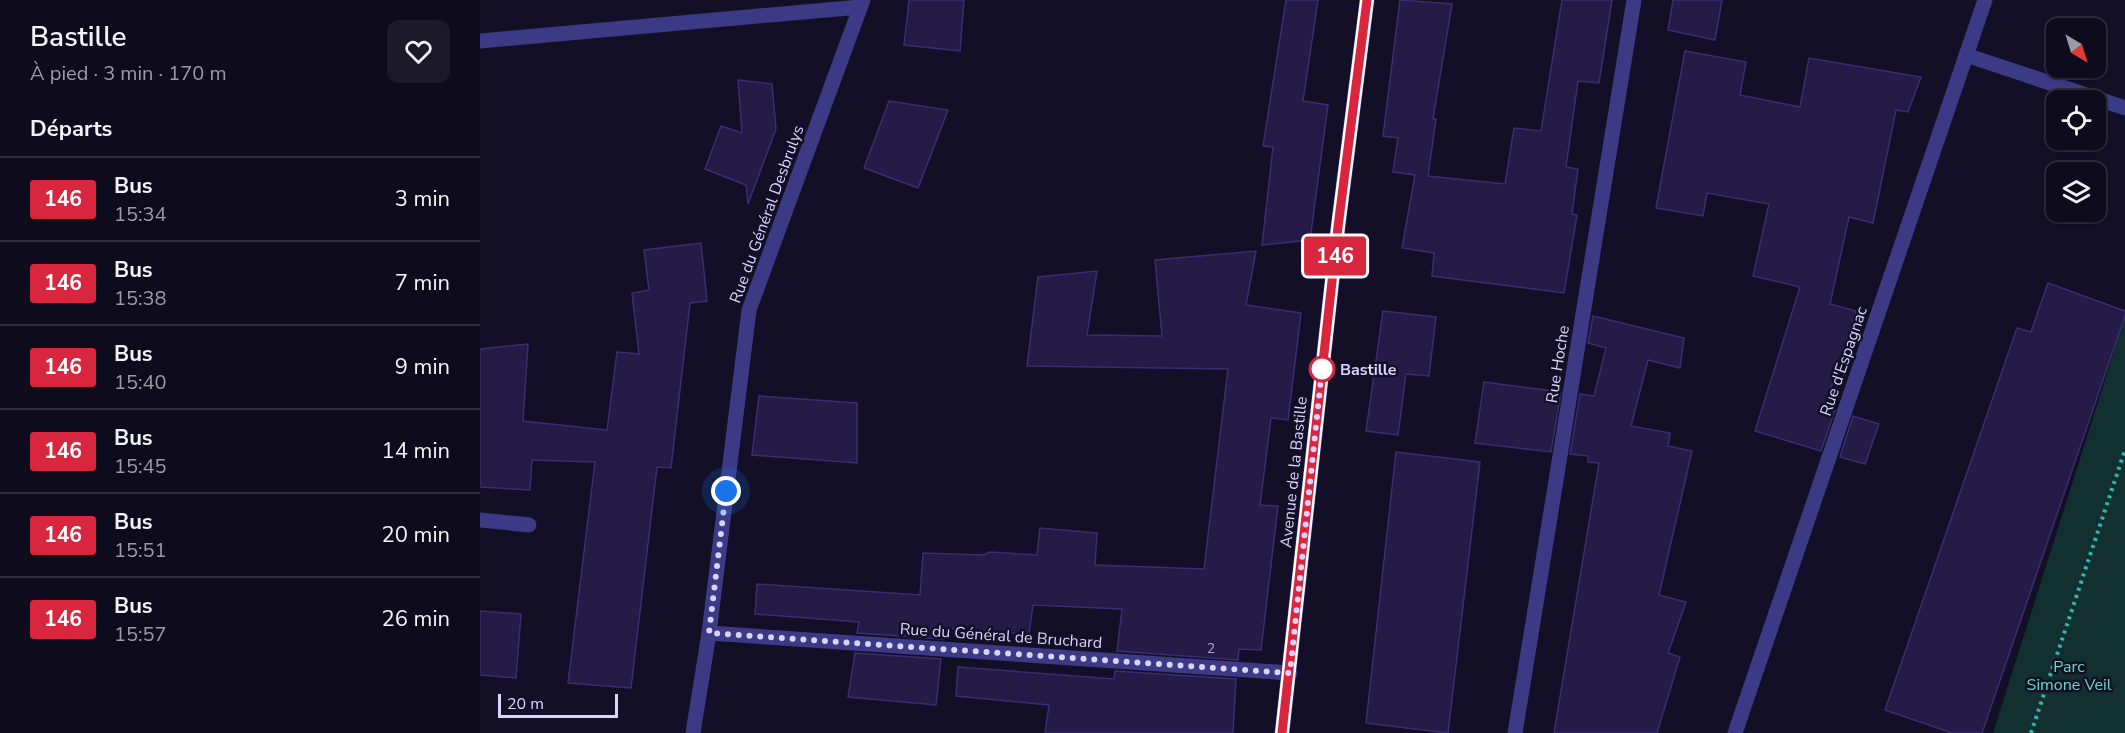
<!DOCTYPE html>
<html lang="fr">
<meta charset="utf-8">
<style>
body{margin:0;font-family:"Nunito Sans",sans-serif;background:#1c1929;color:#f1f3f6;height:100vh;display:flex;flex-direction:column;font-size:22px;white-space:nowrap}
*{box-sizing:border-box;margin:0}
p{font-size:20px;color:#9b9ba3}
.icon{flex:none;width:33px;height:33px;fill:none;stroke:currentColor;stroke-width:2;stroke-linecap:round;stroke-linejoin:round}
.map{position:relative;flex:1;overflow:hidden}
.sheet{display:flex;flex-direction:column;background:#0e0b1c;width:480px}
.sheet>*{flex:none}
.badge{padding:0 12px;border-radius:4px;font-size:21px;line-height:39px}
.needle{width:39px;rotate:142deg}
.tools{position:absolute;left:1566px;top:18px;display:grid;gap:12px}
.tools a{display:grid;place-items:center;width:60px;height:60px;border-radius:12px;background:#0e0b1c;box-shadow:0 2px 4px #0004,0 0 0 2px #2e2b3b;font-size:30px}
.scale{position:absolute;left:18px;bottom:15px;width:120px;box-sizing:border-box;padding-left:6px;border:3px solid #d9d4ff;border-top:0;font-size:16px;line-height:21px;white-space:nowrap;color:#d9d4ff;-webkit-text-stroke:4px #130f26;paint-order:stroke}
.you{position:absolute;width:30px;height:30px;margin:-15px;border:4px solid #fff;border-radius:50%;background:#1a73e8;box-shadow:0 0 0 9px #1a73e833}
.map>.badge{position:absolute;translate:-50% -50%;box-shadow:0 0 0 3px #fff}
h2{padding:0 30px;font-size:22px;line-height:54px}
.round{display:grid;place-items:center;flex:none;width:63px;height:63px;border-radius:12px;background:#1c1929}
.overview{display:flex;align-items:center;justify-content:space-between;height:102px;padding:0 30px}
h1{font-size:28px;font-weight:600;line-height:45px}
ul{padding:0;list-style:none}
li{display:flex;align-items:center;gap:18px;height:84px;padding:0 30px;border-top:2px solid #2e2b3b}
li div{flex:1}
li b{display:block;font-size:22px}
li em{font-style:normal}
li .badge{min-width:66px;font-weight:700;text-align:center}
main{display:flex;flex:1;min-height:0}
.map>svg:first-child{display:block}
.green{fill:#12302f}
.building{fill:#241b47;stroke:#3b2d73;stroke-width:1.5}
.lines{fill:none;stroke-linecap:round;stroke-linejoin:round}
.path{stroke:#2fb8b0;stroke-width:4;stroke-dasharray:3 4.5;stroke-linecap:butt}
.minor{stroke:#3d3a85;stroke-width:15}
.line-casing{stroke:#fff;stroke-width:14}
.line{stroke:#d7263d;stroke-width:9}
.walk{stroke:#d9d4ff;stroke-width:6;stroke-dasharray:0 10.8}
.stop-dot{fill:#fff;stroke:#d7263d;stroke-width:3}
.labels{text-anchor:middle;stroke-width:5;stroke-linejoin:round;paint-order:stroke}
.number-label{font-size:14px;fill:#aca6d1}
.street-label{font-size:16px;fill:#d9d4ff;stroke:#130f26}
.stop-label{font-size:16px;font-weight:bold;fill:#d9d4ff;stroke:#130f26;text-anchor:start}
.park-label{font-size:16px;fill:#5fe0c0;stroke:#130f26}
</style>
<main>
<section class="sheet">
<div class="overview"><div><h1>Bastille</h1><p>À pied · 3 min · 170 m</p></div><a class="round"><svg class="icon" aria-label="heart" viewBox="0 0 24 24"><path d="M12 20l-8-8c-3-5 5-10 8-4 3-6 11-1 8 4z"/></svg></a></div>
<h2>Départs</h2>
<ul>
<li><span class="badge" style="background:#d7263d;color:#fff">146</span><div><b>Bus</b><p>15:34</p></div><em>3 min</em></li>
<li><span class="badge" style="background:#d7263d;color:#fff">146</span><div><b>Bus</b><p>15:38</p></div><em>7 min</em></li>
<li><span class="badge" style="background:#d7263d;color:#fff">146</span><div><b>Bus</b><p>15:40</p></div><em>9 min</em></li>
<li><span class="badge" style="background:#d7263d;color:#fff">146</span><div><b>Bus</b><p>15:45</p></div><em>14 min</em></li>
<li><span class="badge" style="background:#d7263d;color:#fff">146</span><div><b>Bus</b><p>15:51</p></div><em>20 min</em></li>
<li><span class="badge" style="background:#d7263d;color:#fff">146</span><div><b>Bus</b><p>15:57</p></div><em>26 min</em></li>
</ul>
</section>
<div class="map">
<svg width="1645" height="733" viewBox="0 0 1645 733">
<rect width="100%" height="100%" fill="#130f26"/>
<!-- green -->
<path class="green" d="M1645,317V733H1513Z"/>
<!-- building -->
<g class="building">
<path d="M429,0H484L480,51L424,45Z"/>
<path d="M806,0H838L823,101L848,105L830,240L782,245L793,147L783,146Z"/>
<path d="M920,0L972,4L953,119H956L948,176L1025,184L1034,128L1061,131L1082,0H1132L1119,83L1098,81L1086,167L1098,169L1092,214L1097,215L1084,293L952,276L954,253L922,248L935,175L913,172L918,138L903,136Z"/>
<path d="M1193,0H1242L1235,40L1188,30Z"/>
<path d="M1205,51L1266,62L1260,95L1320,107L1329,58L1441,77L1428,112L1416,110L1393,223L1369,217L1350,304L1376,311L1345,407L1355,410L1341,451L1275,431L1320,287L1273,276L1289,204L1227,193L1223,216L1176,208Z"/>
<path d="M258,80L292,84L296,129L268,204L266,185L225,169L241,126L262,133Z"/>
<path d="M409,101L468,110L438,188L384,168Z"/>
<path d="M221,243L227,301L210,303L191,468L177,467L151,688L88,683L115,462L52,460L50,490L0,487V349L48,344L43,421L127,430L137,352L159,354L152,293L169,290L164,250Z"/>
<path d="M776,251L766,305L821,313L808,420L791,418L780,505L798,506L781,650L759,649L758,660L637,651L642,609L553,605L549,634L464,628L463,639L377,633L379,622L275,614L277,584L440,595L443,553L503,555L510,552L557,555L560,528L617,533L615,565L724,569L748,369L547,366L558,277L617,271L607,335L682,336L675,260Z"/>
<path d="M1568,283L1645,311V316L1502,733H1472L1405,710L1537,328L1551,332Z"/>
<path d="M903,311L956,317L949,376L926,374L918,435L886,431Z"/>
<path d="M1113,316L1204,338L1200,368L1168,360L1151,426L1190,433L1188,446L1212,451L1179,595L1206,602L1188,653L1200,657L1177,733H1074L1119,463L1108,462V456L1090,454L1100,394L1114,396L1126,348L1108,343Z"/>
<path d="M1004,382L1081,392L1071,452L995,443Z"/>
<path d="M279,396L377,403V463L272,455Z"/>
<path d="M1373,416L1399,424L1385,464L1360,457Z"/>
<path d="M916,452L1000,462L968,733L886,723Z"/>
<path d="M0,611L41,614L36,678L0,675Z"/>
<path d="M375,653L461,659L456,705L368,697Z"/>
<path d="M478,667L634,679L635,671L756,679L753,733H565L569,705L476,696Z"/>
</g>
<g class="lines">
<!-- path -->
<path class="path" d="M1551,733L1645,450"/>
<!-- minor -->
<g class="minor">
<path d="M0,41L380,7"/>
<path d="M1486,55L1645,108"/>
<path d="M0,520L49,525"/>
<path d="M229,633L810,673"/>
<path d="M213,733L229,633L269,310L383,0"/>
<path d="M802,733L858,227L887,0"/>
<path d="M1035,733L1154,0"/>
<path d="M1255,733L1505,0"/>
</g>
</g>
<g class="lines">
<defs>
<path id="line" d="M802,733L858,227L887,0"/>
</defs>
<!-- line casing -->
<use href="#line" class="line-casing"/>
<!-- line -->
<use href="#line" class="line"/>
<!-- walk -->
<path class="walk" d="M246,491L229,633L810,673L842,369"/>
</g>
<!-- markers -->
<circle class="stop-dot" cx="842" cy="369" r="12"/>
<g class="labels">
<!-- number labels -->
<g class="number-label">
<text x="731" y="653">2</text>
</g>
<!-- street labels -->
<g class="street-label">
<text transform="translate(286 214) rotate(-70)" y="6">Rue du Général Desbrulys</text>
<text transform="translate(1363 361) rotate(-71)" y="6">Rue d'Espagnac</text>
<text transform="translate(1077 364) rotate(-81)" y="6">Rue Hoche</text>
<text transform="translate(813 472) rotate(-84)" y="6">Avenue de la Bastille</text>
<text transform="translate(521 635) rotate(4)" y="6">Rue du Général de Bruchard</text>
</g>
<!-- stop labels -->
<g class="stop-label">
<text x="860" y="375">Bastille</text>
</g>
<!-- park labels -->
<g class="park-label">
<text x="1589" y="672">Parc<tspan x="1589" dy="18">Simone Veil</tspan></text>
</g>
</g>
</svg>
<div class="tools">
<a><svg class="needle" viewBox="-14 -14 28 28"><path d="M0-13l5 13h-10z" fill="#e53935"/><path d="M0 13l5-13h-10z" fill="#9b9ba3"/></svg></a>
<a><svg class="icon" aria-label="locate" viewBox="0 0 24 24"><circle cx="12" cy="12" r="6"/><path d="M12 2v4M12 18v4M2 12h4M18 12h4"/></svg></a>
<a><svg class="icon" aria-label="layers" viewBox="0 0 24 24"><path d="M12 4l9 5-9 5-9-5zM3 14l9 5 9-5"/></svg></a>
</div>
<div class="scale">20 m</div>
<div class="you" style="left:246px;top:491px"></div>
<b class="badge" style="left:855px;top:256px;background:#d7263d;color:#fff">146</b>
</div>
</main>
